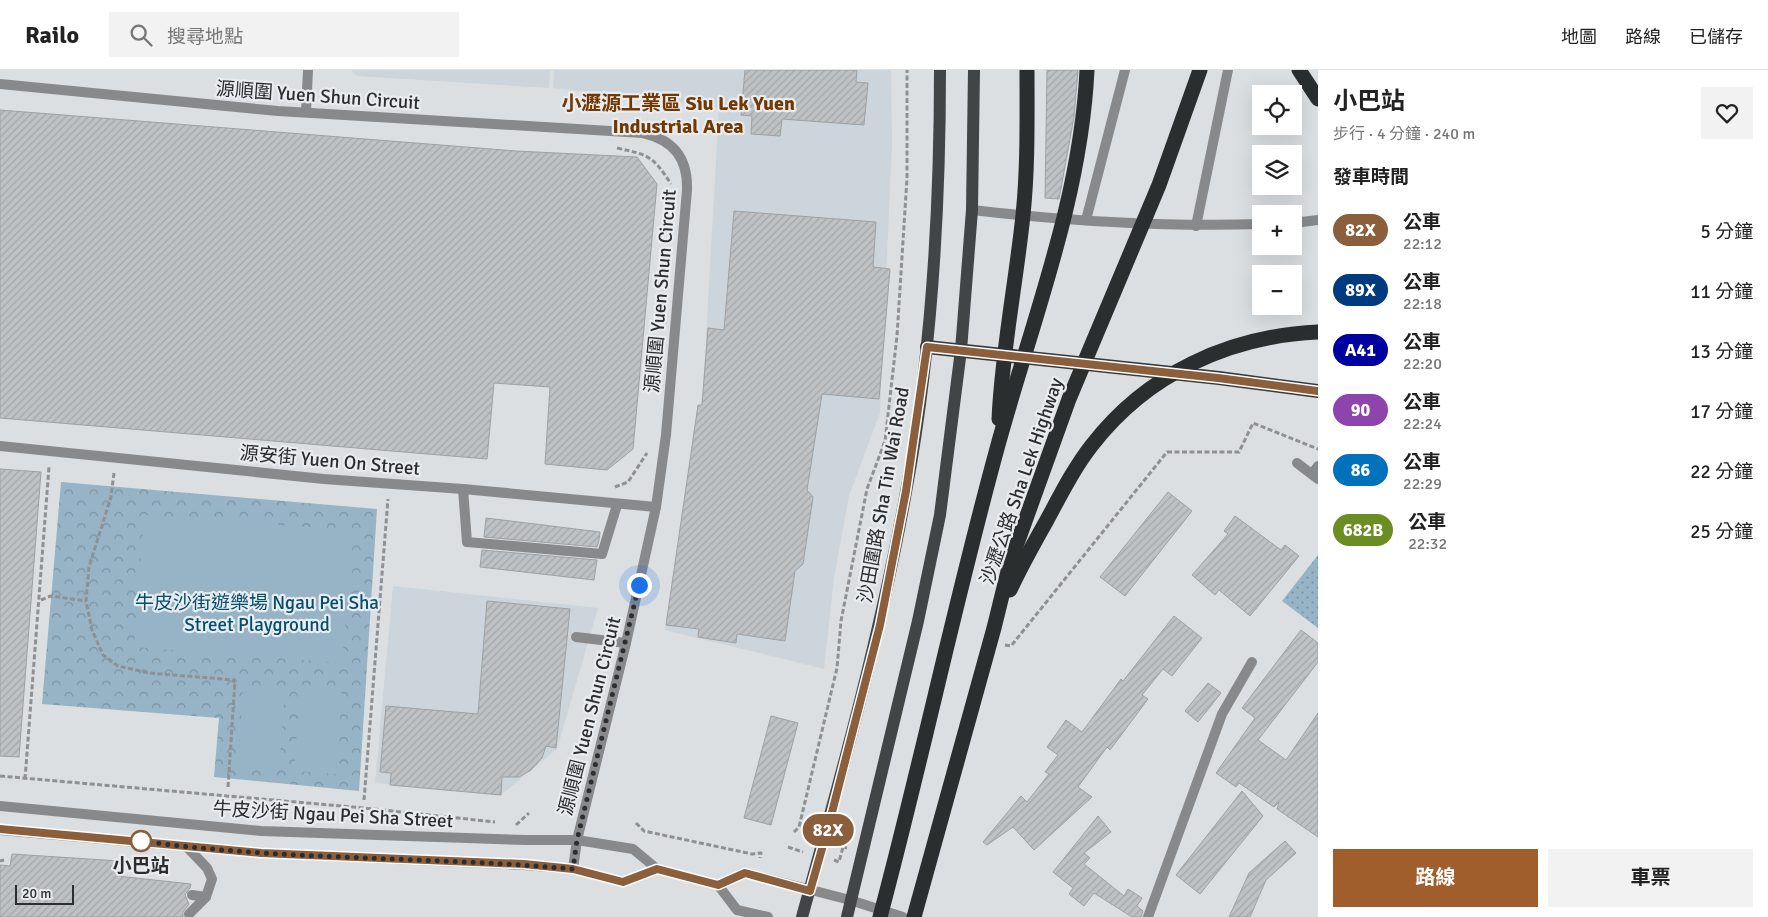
<!DOCTYPE html>
<html lang="zh-TW">
<meta charset="utf-8">
<style>
body{margin:0;font-family:Signika,"Noto Sans TC",sans-serif;background:#f2f2f2;color:#222;height:100vh;display:flex;flex-direction:column;font-size:19px;white-space:nowrap}
*{box-sizing:border-box;margin:0}
p{font-size:16px;color:#767676}
.icon{flex:none;width:28px;height:28px;fill:none;stroke:currentColor;stroke-width:2;stroke-linecap:round;stroke-linejoin:round}
.map{position:relative;flex:1;overflow:hidden}
.drawer{display:flex;flex-direction:column;background:#fff;width:450px}
.drawer>*{flex:none}
.badge{padding:0 10px;border-radius:16px;font-size:18px;line-height:32px}
.fabs{position:absolute;left:1252px;top:15px;display:grid;gap:10px}
.fabs a{display:grid;place-items:center;width:50px;height:50px;border-radius:0px;background:#fff;box-shadow:0 5px 20px #0002;font-size:25px}
.scale{position:absolute;left:15px;bottom:12px;width:59px;box-sizing:border-box;padding-left:5px;border:2px solid #2c2d2e;border-top:0;font-size:14px;line-height:18px;white-space:nowrap;color:#2c2d2e;-webkit-text-stroke:4px #e9ecef;paint-order:stroke}
.you{position:absolute;width:25px;height:25px;margin:-12px;border:4px solid #fff;border-radius:50%;background:#1a73e8;box-shadow:0 0 0 8px #1a73e833}
.map>.badge{position:absolute;translate:-50% -50%;box-shadow:0 0 0 2px #fff}
h2{padding:0 15px;font-size:19px;line-height:45px}
.round{display:grid;place-items:center;flex:none;width:52px;height:52px;border-radius:0px;background:#f2f2f2}
.summary{display:flex;align-items:center;justify-content:space-between;height:85px;padding:0 15px}
h1{font-size:24px;font-weight:700;line-height:38px}
.primary-button{display:flex;gap:10px;margin-top:auto;padding:10px 15px}
.primary-button a{flex:1;height:58px;border-radius:0px;background:#a05e2c;color:#fff;font-size:20px;font-weight:700;line-height:58px;text-align:center}
.primary-button a+a{background:#f2f2f2;color:#222}
ul{padding:0;list-style:none}
li{display:flex;align-items:center;gap:15px;height:60px;padding:0 15px}
li div{flex:1}
li b{display:block;font-size:19px}
li em{font-style:normal}
li .badge{min-width:55px;font-weight:700;text-align:center}
header{display:flex;align-items:center;gap:30px;box-sizing:border-box;height:70px;padding:0 25px;background:#fff;border-bottom:1px solid #e0e0e0}
header strong{font-size:24px}
nav{display:flex;gap:28px;margin-inline-start:auto;font-size:18px}
.search{width:350px;height:45px;background:#f2f2f2;display:flex;align-items:center;gap:12px;box-sizing:border-box;padding:0 18px;border-radius:0px;color:#767676;font-size:19px}
main{display:flex;flex:1;min-height:0}
.map>svg:first-child{display:block}
.built{fill:#cbd5db}
.grass{fill:url(#grass-dots)}
.park{fill:url(#park-crowns)}
.pitch{fill:#96b4c6}
.building{fill:url(#building-hatch);stroke:#9ea1a4}
.lines{fill:none;stroke-linecap:round;stroke-linejoin:round}
.path{stroke:#8e9092;stroke-width:3;stroke-dasharray:5 2.5;stroke-linecap:butt}
.service{stroke:#88898a;stroke-width:10}
.minor{stroke:#88898a;stroke-width:10}
.tertiary{stroke:#88898a;stroke-width:10}
.primary{stroke:#424546;stroke-width:12}
.trunk{stroke:#363a3a;stroke-width:14}
.motorway{stroke:#2b2e2f;stroke-width:15}
.line-casing{stroke:#fff;stroke-width:11}
.line{stroke:#8b5e3c;stroke-width:8}
.walk{stroke:#2c2d2e;stroke-width:5;stroke-dasharray:0 9}
.stop-dot{fill:#fff;stroke:#8b5e3c;stroke-width:2.5}
.labels{text-anchor:middle;stroke-width:4.5;stroke-linejoin:round;paint-order:stroke}
.street-label{font-size:19px;fill:#2c2d2e;stroke:#e9ecef}
.park-label{font-size:19px;fill:#044e6e;stroke:#e9ecef}
.stop-label{font-size:19px;font-weight:bold;fill:#2c2d2e;stroke:#e9ecef}
.neighbourhood-label{font-size:20px;font-weight:bold;fill:#723801;stroke:#e9ecef}
</style>
<header>
<strong>Railo</strong>
<div class="search"><svg class="icon" aria-label="search" viewBox="0 0 24 24"><circle cx="10" cy="10" r="6"/><path d="M15 15l6 6"/></svg>搜尋地點</div>
<nav><a>地圖</a><a>路線</a><a>已儲存</a></nav>
</header>
<main>
<div class="map">
<svg width="1318" height="847" viewBox="0 0 1318 847">
<defs>
<pattern id="grass-dots" width="8" height="8" patternUnits="userSpaceOnUse" patternTransform="scale(1.25)"><rect width="8" height="8" fill="#96b4c6"/><path d="M2 2h.1M6 6h.1" fill="none" stroke="#7b93a1" stroke-width="1.8" stroke-linecap="round"/></pattern>
<pattern id="park-crowns" width="20" height="18" patternUnits="userSpaceOnUse" patternTransform="scale(1.25)"><rect width="20" height="18" fill="#96b4c6"/><path d="M2 6a3 3 0 1 1 6 0M12 15a3 3 0 1 1 6 0" fill="none" stroke="#7b93a1"/></pattern>
<pattern id="building-hatch" width="6" height="6" patternUnits="userSpaceOnUse" patternTransform="scale(1.25)"><rect width="6" height="6" fill="#bec2c4"/><path d="M-1 1l2-2M0 6l6-6M5 7l2-2" fill="none" stroke="#a3a7a9"/></pattern>
</defs>
<rect width="100%" height="100%" fill="#dcdfe1"/>
<!-- built -->
<g class="built">
<path d="M351,0H550L549,18L357,6Z"/>
<path d="M554,0H891L892,74L880,343L849,426L834,508L824,599L665,560L703,321L719,38L553,18Z"/>
<path d="M393,516L598,538L557,679L501,725L375,713Z"/>
</g>
<!-- grass -->
<path class="grass" d="M1318,485V558L1282,531Z"/>
<!-- park -->
<path class="park" d="M61,412L377,439L359,721L214,707L219,648L42,634Z"/>
<!-- pitch -->
<g class="pitch">
<path d="M144,445L353,460L342,593L134,577Z"/>
<path d="M243,617L285,619L279,700L238,697Z"/>
<path d="M300,621L342,623L336,704L294,701Z"/>
</g>
<!-- building -->
<g class="building">
<path d="M745,0H857L856,12L868,13L864,55L782,49L780,66L751,64L752,46L741,45Z"/>
<path d="M1047,0H1078L1074,47L1059,129L1045,128Z"/>
<path d="M0,40L516,81L637,87L657,114L633,379L607,400L545,394L550,317L494,313L487,389L0,348Z"/>
<path d="M734,141L876,152L873,197L890,199L879,329L822,324L807,420L813,427L803,494L795,501L785,571L737,564L736,573L698,567L699,559L666,555L698,335H702L708,258L724,260Z"/>
<path d="M0,399L41,402L19,687L0,686Z"/>
<path d="M1168,422L1192,441L1125,526L1100,507Z"/>
<path d="M1235,446L1281,480L1285,475L1299,486L1250,546L1219,520L1215,525L1192,505L1228,464L1224,461Z"/>
<path d="M486,448L600,462L599,470L597,477L484,467Z"/>
<path d="M482,480L597,490L594,510L480,497Z"/>
<path d="M487,531L570,539L556,678L546,676L542,688L531,700L519,707H502L501,725L390,715L391,703L380,702L386,636L478,644Z"/>
<path d="M1174,546L1202,568L1172,606L1163,599L1142,625L1148,629L1110,680L1107,677L1078,717L1092,727L1034,780L1013,757L987,775L983,772L1021,726L1027,732L1049,704L1045,702L1058,685L1047,677L1066,650L1082,662L1121,609L1123,611Z"/>
<path d="M1301,560L1318,573V592L1258,670L1286,690L1318,643V767L1277,739L1279,732L1274,737L1239,713L1236,717L1216,703L1255,648L1242,638Z"/>
<path d="M1208,613L1221,623L1198,652L1185,641Z"/>
<path d="M771,646L798,653L771,755L744,748Z"/>
<path d="M1242,721L1263,746L1200,824L1176,805Z"/>
<path d="M1098,746L1111,762L1084,783L1090,788L1084,794L1124,826L1128,819L1142,828L1137,836L1143,841L1141,847H1132L1094,823L1084,836L1069,824L1073,818L1053,802Z"/>
<path d="M1285,771L1296,783L1266,810L1250,847H1229L1249,803Z"/>
<path d="M12,784L119,791L117,806L191,814L190,818L185,825L189,834L183,842V847H0V795L10,796Z"/>
</g>
<g class="lines">
<!-- path -->
<g class="path">
<path d="M617,78C649,85 653,86 671,114"/>
<path d="M114,403L111,427L89,497L86,531L92,560L103,585L118,596L149,603L235,610L228,717"/>
<path d="M615,417L628,412L647,383"/>
<path d="M41,530L51,526L86,531"/>
<path d="M1005,575L1011,576L1167,382H1239L1253,353L1318,379"/>
<path d="M0,706L364,738L495,752"/>
<path d="M25,709L49,397"/>
<path d="M364,730L388,429"/>
<path d="M636,753L644,761L752,784L761,783L760,788"/>
<path d="M516,755L529,743"/>
<path d="M794,762L799,757L837,598L841,551L867,419L885,371L897,266L907,108V0"/>
<path d="M788,777L803,782"/>
<path d="M834,790L839,792L843,777L847,778"/>
<path d="M0,791L4,790"/>
</g>
<!-- service -->
<g class="service">
<path d="M972,140C1068,151 1164,157 1261,154"/>
<path d="M1086,150L1125,0"/>
<path d="M1294,153L1318,150"/>
<path d="M1196,156L1228,0"/>
<path d="M1297,393L1318,409"/>
<path d="M1312,404L1318,396"/>
<path d="M463,419L467,472L602,484L617,435"/>
<path d="M576,567L626,573"/>
<path d="M186,776L207,798L212,809L206,827L189,844"/>
<path d="M192,825L206,827"/>
</g>
<!-- minor -->
<g class="minor">
<path d="M0,14L278,41L643,63C674,70 688,89 687,120L666,365L656,437L626,573L577,770L573,799"/>
<path d="M306,42L308,0"/>
<path d="M0,376L324,409L463,419L656,437"/>
<path d="M1148,847L1222,644L1252,592"/>
</g>
<!-- tertiary -->
<g class="tertiary">
<path d="M0,736L261,761L526,770H577L633,779L657,799L718,815L745,803L850,830L903,847"/>
<path d="M0,760L261,783L524,795L573,799L623,812L657,799"/>
<path d="M718,815L737,840L768,847"/>
</g>
<!-- primary -->
<g class="primary">
<path d="M802,847C841,706 880,566 906,422C932,283 940,142 940,0"/>
<path d="M847,847L918,551L940,445L961,280L972,140L974,0"/>
</g>
<!-- trunk -->
<path class="trunk" d="M927,277L1219,308L1318,321"/>
<!-- motorway -->
<g class="motorway">
<path d="M1299,0L1318,29"/>
<path d="M999,349C1002,281 1016,213 1023,145C1028,97 1027,48 1027,0"/>
<path d="M1010,520C1021,496 1034,473 1047,450C1061,424 1074,398 1092,375C1147,304 1229,266 1318,262"/>
<path d="M880,847C922,690 955,531 998,375C1032,251 1081,129 1087,0"/>
<path d="M914,847L994,558L1010,493L1069,329L1159,115L1200,0"/>
</g>
</g>
<g class="lines">
<defs>
<path id="line" d="M0,759L261,783L524,794L573,799L623,812L657,799L718,815L745,803L810,821L829,754L880,555L906,421L927,277L1218,308L1318,321"/>
</defs>
<!-- line casing -->
<use href="#line" class="line-casing"/>
<!-- line -->
<use href="#line" class="line"/>
<!-- walk -->
<path class="walk" d="M141,771C284,791 429,786 573,799L577,770L639,515"/>
</g>
<!-- markers -->
<circle class="stop-dot" cx="141" cy="771" r="10"/>
<g class="labels">
<!-- street labels -->
<g class="street-label">
<text transform="translate(318 25) rotate(4)" y="7">源順圍 Yuen Shun Circuit</text>
<text transform="translate(660 221) rotate(-85)" y="7">源順圍 Yuen Shun Circuit</text>
<text transform="translate(330 390) rotate(5)" y="7">源安街 Yuen On Street</text>
<text transform="translate(1021 411) rotate(-71)" y="7">沙瀝公路 Sha Lek Highway</text>
<text transform="translate(883 425) rotate(-80)" y="7">沙田圍路 Sha Tin Wai Road</text>
<text transform="translate(589 646) rotate(-76)" y="7">源順圍 Yuen Shun Circuit</text>
<text transform="translate(333 744) rotate(3)" y="7">牛皮沙街 Ngau Pei Sha Street</text>
</g>
<!-- park labels -->
<g class="park-label">
<text x="257" y="539">牛皮沙街遊樂場 Ngau Pei Sha<tspan x="257" dy="22">Street Playground</tspan></text>
</g>
<!-- stop labels -->
<g class="stop-label">
<text x="141" y="802">小巴站</text>
</g>
<!-- neighbourhood labels -->
<g class="neighbourhood-label">
<text x="678" y="40">小瀝源工業區 Siu Lek Yuen<tspan x="678" dy="23">Industrial Area</tspan></text>
</g>
</g>
</svg>
<div class="fabs">
<a><svg class="icon" aria-label="locate" viewBox="0 0 24 24"><circle cx="12" cy="12" r="6"/><path d="M12 2v4M12 18v4M2 12h4M18 12h4"/></svg></a>
<a><svg class="icon" aria-label="layers" viewBox="0 0 24 24"><path d="M12 4l9 5-9 5-9-5zM3 14l9 5 9-5"/></svg></a>
<a>+</a>
<a>−</a>
</div>
<div class="scale">20 m</div>
<div class="you" style="left:639px;top:515px"></div>
<b class="badge" style="left:828px;top:760px;background:#8b5e3c;color:#fff">82X</b>
</div>
<section class="drawer">
<div class="summary"><div><h1>小巴站</h1><p>步行 · 4 分鐘 · 240 m</p></div><a class="round"><svg class="icon" aria-label="heart" viewBox="0 0 24 24"><path d="M12 20l-8-8c-3-5 5-10 8-4 3-6 11-1 8 4z"/></svg></a></div>
<h2>發車時間</h2>
<ul>
<li><span class="badge" style="background:#8b5e3c;color:#fff">82X</span><div><b>公車</b><p>22:12</p></div><em>5 分鐘</em></li>
<li><span class="badge" style="background:#003b80;color:#fff">89X</span><div><b>公車</b><p>22:18</p></div><em>11 分鐘</em></li>
<li><span class="badge" style="background:#0000a0;color:#fff">A41</span><div><b>公車</b><p>22:20</p></div><em>13 分鐘</em></li>
<li><span class="badge" style="background:#8e44ad;color:#fff">90</span><div><b>公車</b><p>22:24</p></div><em>17 分鐘</em></li>
<li><span class="badge" style="background:#0072bc;color:#fff">86</span><div><b>公車</b><p>22:29</p></div><em>22 分鐘</em></li>
<li><span class="badge" style="background:#6b8e23;color:#fff">682B</span><div><b>公車</b><p>22:32</p></div><em>25 分鐘</em></li>
</ul>
<div class="primary-button"><a>路線</a><a>車票</a></div>
</section>
</main>
